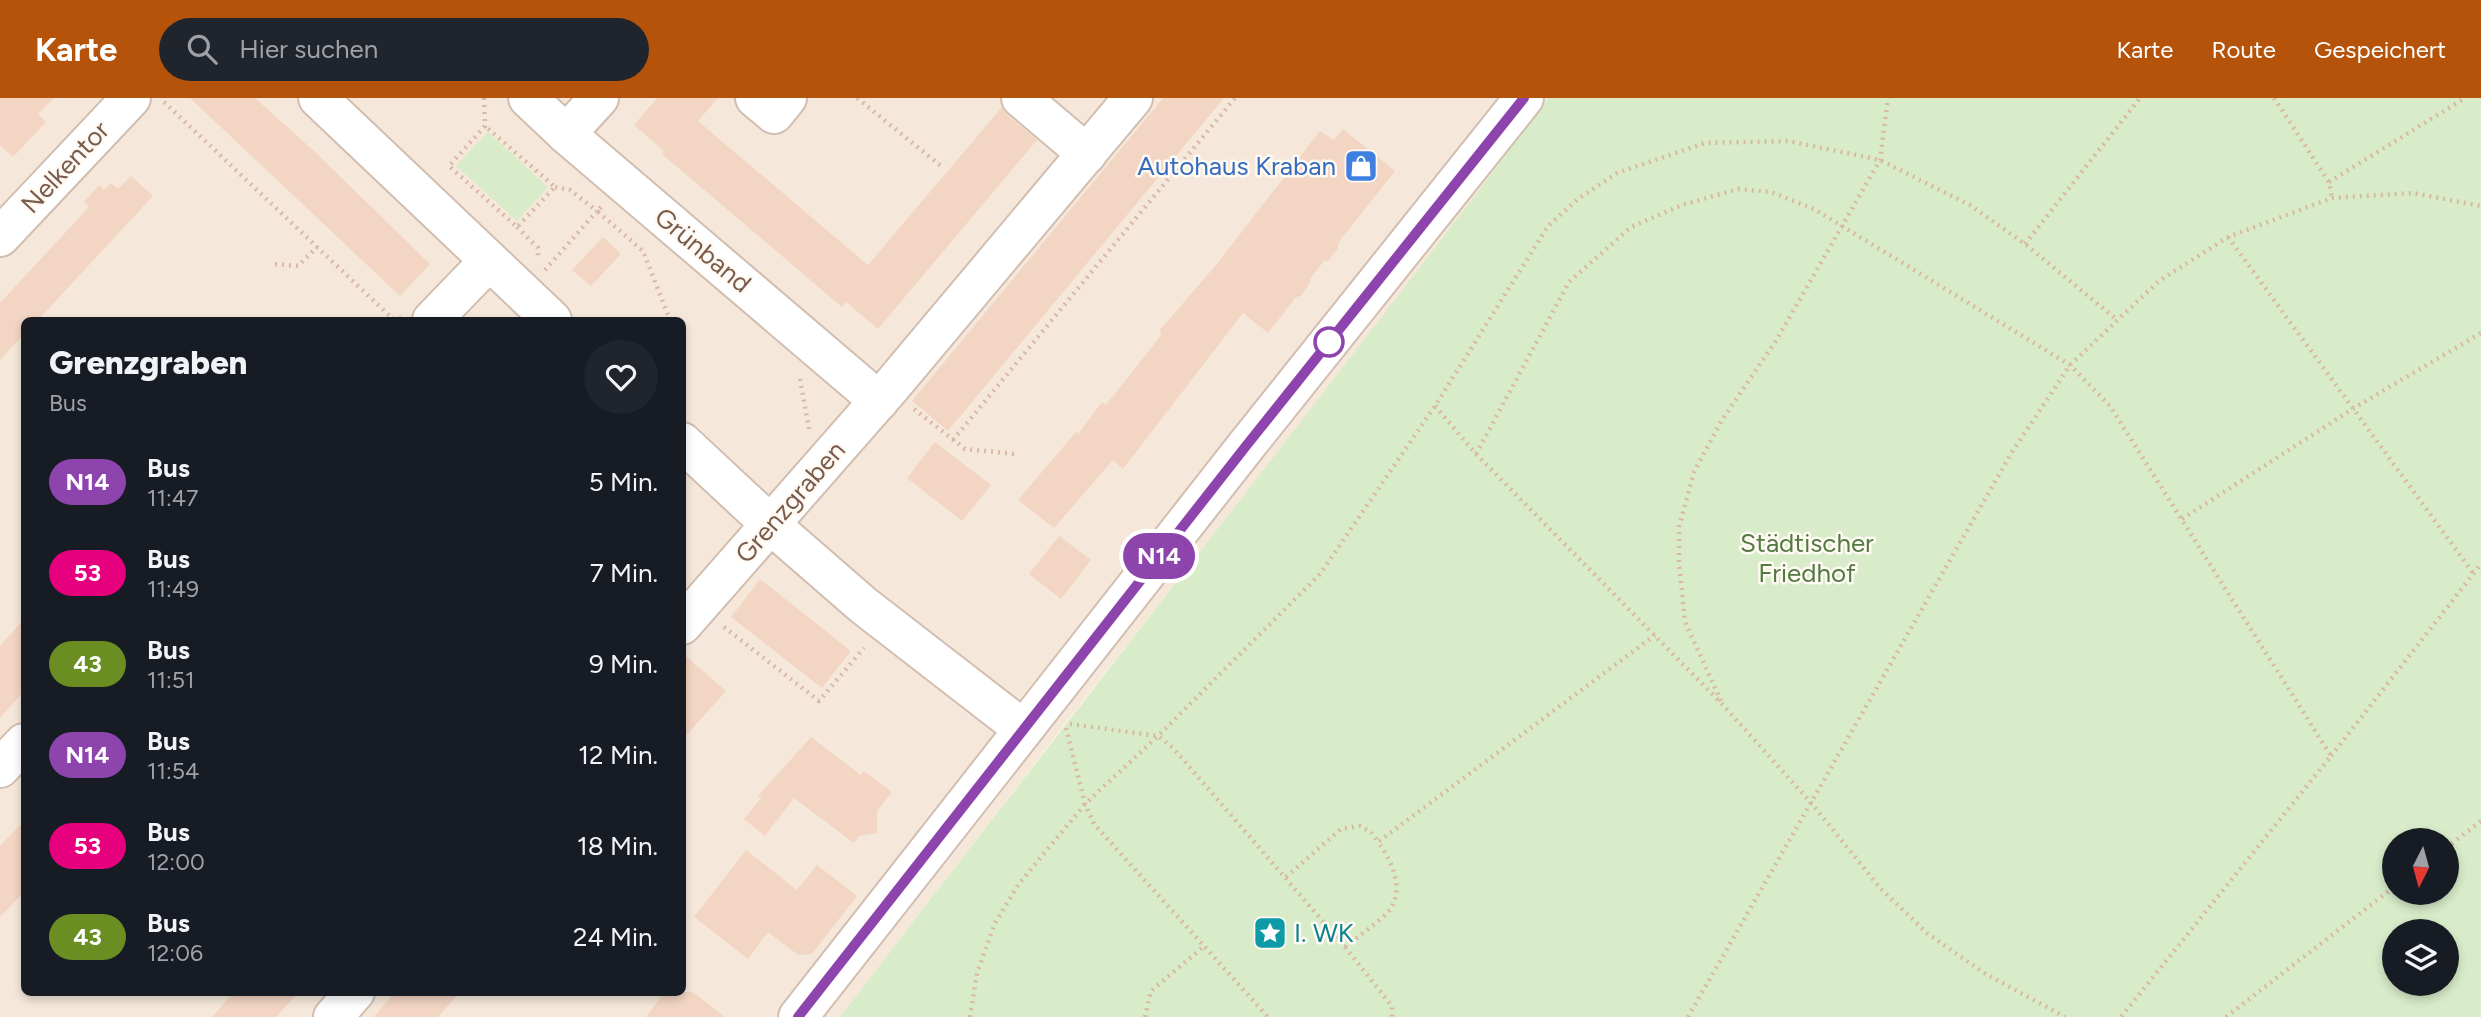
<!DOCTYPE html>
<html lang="de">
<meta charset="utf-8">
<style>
body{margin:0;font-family:Figtree,sans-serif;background:#20242c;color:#f1f3f6;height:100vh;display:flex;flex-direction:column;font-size:26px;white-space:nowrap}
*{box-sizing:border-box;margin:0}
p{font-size:23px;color:#9ea1a6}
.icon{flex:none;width:38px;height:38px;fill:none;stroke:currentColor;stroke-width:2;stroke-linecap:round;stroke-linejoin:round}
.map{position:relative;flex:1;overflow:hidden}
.drawer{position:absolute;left:21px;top:219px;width:665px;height:679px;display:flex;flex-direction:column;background:#171b24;border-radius:10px;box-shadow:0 4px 10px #0003}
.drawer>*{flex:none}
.badge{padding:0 14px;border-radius:23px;font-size:24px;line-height:46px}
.needle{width:46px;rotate:186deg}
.fabs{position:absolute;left:2382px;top:730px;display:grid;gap:14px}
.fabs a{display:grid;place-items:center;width:77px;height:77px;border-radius:50%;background:#171b24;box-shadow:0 4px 10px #0003;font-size:35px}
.map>.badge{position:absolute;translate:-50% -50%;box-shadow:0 0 0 4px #fff}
.round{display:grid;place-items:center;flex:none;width:74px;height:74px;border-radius:37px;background:#20242c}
.summary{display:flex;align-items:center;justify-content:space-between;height:119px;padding:0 28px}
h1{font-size:33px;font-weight:800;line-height:52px}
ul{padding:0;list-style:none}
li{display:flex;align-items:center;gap:21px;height:91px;padding:0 28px}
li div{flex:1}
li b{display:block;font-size:26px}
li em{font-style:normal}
li .badge{min-width:77px;font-weight:700;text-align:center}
header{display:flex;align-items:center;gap:42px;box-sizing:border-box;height:98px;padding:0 35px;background:#b45309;color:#fff}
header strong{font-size:33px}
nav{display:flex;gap:38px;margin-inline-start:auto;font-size:24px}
.search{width:490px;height:63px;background:#20242c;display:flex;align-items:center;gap:18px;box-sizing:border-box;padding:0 24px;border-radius:38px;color:#9ea1a6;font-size:26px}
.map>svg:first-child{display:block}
.residential{fill:#f5e8da;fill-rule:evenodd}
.green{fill:#d8ecc9;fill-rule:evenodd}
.building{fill:#f3d5c3}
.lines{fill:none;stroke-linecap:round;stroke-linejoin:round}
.minor-casing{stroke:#d1beb0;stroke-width:42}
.path{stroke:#d9b8a5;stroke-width:4.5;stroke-dasharray:2 5;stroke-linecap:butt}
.minor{stroke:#fff;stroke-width:38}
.line-casing{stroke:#fff;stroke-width:16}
.line{stroke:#8e44ad;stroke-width:10}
.stop-dot{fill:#fff;stroke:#8e44ad;stroke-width:3.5}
.labels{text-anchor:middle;stroke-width:5;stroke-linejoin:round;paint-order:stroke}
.shop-label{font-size:26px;fill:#366cbe;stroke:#fffaf3;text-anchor:end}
.street-label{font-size:26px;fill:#7a5c4d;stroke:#fffaf3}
.park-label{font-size:26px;fill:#537a41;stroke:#fffaf3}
.culture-label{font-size:26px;fill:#0d838f;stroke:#fffaf3;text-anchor:start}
</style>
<header>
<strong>Karte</strong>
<div class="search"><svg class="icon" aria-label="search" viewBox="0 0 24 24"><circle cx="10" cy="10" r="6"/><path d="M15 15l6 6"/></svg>Hier suchen</div>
<nav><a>Karte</a><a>Route</a><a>Gespeichert</a></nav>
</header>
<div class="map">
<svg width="2481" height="919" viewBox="0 0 2481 919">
<rect width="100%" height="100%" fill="#fdf6ec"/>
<!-- residential -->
<path class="residential" d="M0,0H1549L1357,254L1065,626L840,919H0ZM24,222H682V894H24Z"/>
<!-- green -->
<g class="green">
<path d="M1549,0H2481V919H840C1075,612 1315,309 1549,0ZM2394,742H2446V794H2394ZM2394,833H2446V886H2394Z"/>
<path d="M488,34L548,89L517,123L456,68Z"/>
</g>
<!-- building -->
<g class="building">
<path d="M0,0H54L38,16L46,24L13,59L0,47Z"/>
<path d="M190,0H255L314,53L430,166L400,198Z"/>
<path d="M657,0H718L698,23L868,167L1002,9L1007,17L1037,42L878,231L846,204L842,209L662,56L664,53L634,27Z"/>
<path d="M1163,0H1224L948,333L912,303Z"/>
<path d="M1343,31L1395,73L1338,145V150L1328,163H1324L1310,181V185L1301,198L1296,199L1268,235L1243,215L1123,371L1113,362L1054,430L1018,402L1076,334L1078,336L1102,304L1106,307L1162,236L1159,233L1216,167L1320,33L1334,42Z"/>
<path d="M131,78L153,98L38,222H24V236L0,262V205L89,109L84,104L99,87L104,92L111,85L118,91Z"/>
<path d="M603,139L621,156L591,188L572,172Z"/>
<path d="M935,344L991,387L962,423L907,380Z"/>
<path d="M1059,438L1091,462L1061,501L1029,476Z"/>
<path d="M760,481L851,553L822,590L731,519Z"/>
<path d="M24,521V593L0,620V548Z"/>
<path d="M682,555L726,593L682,642Z"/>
<path d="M811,639L861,677L864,673L892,694L877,713V735L859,738L854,745L794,700L765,738L744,721L761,700L758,698Z"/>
<path d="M24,723V794L0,819V748Z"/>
<path d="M746,752L797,792L817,767L857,798L812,856L798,857L768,834L748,861L694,819Z"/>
<path d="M234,894H299L276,919H212Z"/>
<path d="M395,894H460L438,919H374Z"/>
<path d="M665,894H693L725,919H646Z"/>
</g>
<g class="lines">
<defs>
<g id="minor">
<path d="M318,0L552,222"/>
<path d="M528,0L566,36L879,303"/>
<path d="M755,0L774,16L787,0"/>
<path d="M1021,0L1087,56"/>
<path d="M566,36L599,0"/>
<path d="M0,139L131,0"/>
<path d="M432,222L489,163"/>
<path d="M682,344L770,426L863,507L1023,631"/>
<path d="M682,527L889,291L1133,0"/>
<path d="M0,670L24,645"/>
<path d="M333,919L355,894"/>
<path d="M798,919L1246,348L1524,0"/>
</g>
</defs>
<!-- minor casing -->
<use href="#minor" class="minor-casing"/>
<!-- path -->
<g class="path">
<path d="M484,0L485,28L449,68L517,129L555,89L485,28"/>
<path d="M857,0L941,68"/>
<path d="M2274,0L2329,84L2332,100"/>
<path d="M164,4L393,221L401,220"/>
<path d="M2329,84L2465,0"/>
<path d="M601,109L597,113L643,153L670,222"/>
<path d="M517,129L538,150V161"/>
<path d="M2228,139L2473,475"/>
<path d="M2025,146L2140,0"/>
<path d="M275,166L298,168L317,149"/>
<path d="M545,172L597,113L570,92L555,89"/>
<path d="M800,281L809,331"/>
<path d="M1435,308L1476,356L1723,607L1812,706L1881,791L1927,835L1984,875L2065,919"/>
<path d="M914,311L965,351L1015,356"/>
<path d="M953,342L1235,0"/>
<path d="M1476,356L1569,184L1631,129L1682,107L1738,91L1771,94L1814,111L2070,267L2110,308L2331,658L2121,919"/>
<path d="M2182,421L2354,310L2481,235"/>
<path d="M724,529L819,603L864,550"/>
<path d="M1721,603L1685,524L1679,464V429L1694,374L1722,322L1777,241L1880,62L1888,0"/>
<path d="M1070,626L1158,638L1173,650L1345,849L1392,908V919"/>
<path d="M1066,630L1085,706L1094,726L1268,919"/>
<path d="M2331,658L2481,466"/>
<path d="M2446,750L2481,723"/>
<path d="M1286,779L1341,731L1360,728L1371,734L1378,744"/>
<path d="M1345,849C1356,840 1385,820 1391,810C1404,788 1391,762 1378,744L1655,537"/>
<path d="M970,919L977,875L995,825L1018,787L1085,706L1158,638L1320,476L1435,308L1548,128L1578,101L1617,75L1705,45L1788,43L1880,62L1970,107L2025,146L2116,221"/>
<path d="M1145,919L1151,893L1203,849"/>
<path d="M1688,919L2012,354L2070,267L2159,183L2228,139L2332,100L2413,95L2481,108"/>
<path d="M2226,919L2394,789"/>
</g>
<!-- minor -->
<use href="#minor" class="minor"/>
</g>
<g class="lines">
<defs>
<path id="line" d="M798,919L1246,348L1524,0"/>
</defs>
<!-- line casing -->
<use href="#line" class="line-casing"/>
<!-- line -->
<use href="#line" class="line"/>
</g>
<!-- icons -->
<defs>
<symbol id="shop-square" viewBox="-11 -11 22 22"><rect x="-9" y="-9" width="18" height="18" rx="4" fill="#3f7fe0" stroke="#fffaf3"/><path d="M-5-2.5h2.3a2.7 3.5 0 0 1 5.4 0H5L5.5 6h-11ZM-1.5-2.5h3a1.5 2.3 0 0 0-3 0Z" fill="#fff"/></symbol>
<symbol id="sight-square" viewBox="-11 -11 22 22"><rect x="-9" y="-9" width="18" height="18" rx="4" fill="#0f9aa8" stroke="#fffaf3"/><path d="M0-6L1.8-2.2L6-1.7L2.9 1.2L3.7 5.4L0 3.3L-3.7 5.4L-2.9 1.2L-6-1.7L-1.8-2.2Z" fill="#fff"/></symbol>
</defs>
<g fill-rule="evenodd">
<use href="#shop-square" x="1342" y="49" width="38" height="38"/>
<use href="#sight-square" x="1251" y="816" width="38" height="38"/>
</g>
<!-- markers -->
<circle class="stop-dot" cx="1329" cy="244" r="14"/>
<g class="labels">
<!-- shop labels -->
<g class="shop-label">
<text x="1336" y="77">Autohaus Kraban</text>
</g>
<!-- street labels -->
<g class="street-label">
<text transform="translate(65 69) rotate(-47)" y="9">Nelkentor</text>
<text transform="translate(703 152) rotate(40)" y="9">Grünband</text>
<text transform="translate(790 404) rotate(-49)" y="9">Grenzgraben</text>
</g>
<!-- park labels -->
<g class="park-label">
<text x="1807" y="454">Städtischer<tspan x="1807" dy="30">Friedhof</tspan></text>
</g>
<!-- culture labels -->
<g class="culture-label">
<text x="1294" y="844">I. WK</text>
</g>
</g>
</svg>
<div class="fabs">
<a><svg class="needle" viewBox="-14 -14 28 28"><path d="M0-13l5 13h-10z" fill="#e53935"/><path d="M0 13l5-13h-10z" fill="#9ea1a6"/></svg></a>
<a><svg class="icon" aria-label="layers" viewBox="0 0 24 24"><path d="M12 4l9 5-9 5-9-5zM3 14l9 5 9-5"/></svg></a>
</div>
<b class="badge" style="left:1159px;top:458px;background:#8e44ad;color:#fff">N14</b>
<section class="drawer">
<div class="summary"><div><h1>Grenzgraben</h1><p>Bus</p></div><a class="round"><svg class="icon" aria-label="heart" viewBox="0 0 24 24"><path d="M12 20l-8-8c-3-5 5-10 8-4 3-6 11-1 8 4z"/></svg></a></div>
<ul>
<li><span class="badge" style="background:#8e44ad;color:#fff">N14</span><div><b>Bus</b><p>11:47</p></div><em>5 Min.</em></li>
<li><span class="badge" style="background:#e6007e;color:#fff">53</span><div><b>Bus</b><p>11:49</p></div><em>7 Min.</em></li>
<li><span class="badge" style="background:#6b8e23;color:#fff">43</span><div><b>Bus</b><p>11:51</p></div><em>9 Min.</em></li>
<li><span class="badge" style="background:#8e44ad;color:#fff">N14</span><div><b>Bus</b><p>11:54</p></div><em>12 Min.</em></li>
<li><span class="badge" style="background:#e6007e;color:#fff">53</span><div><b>Bus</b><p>12:00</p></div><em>18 Min.</em></li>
<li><span class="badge" style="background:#6b8e23;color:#fff">43</span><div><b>Bus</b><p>12:06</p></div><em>24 Min.</em></li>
</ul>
</section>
</div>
